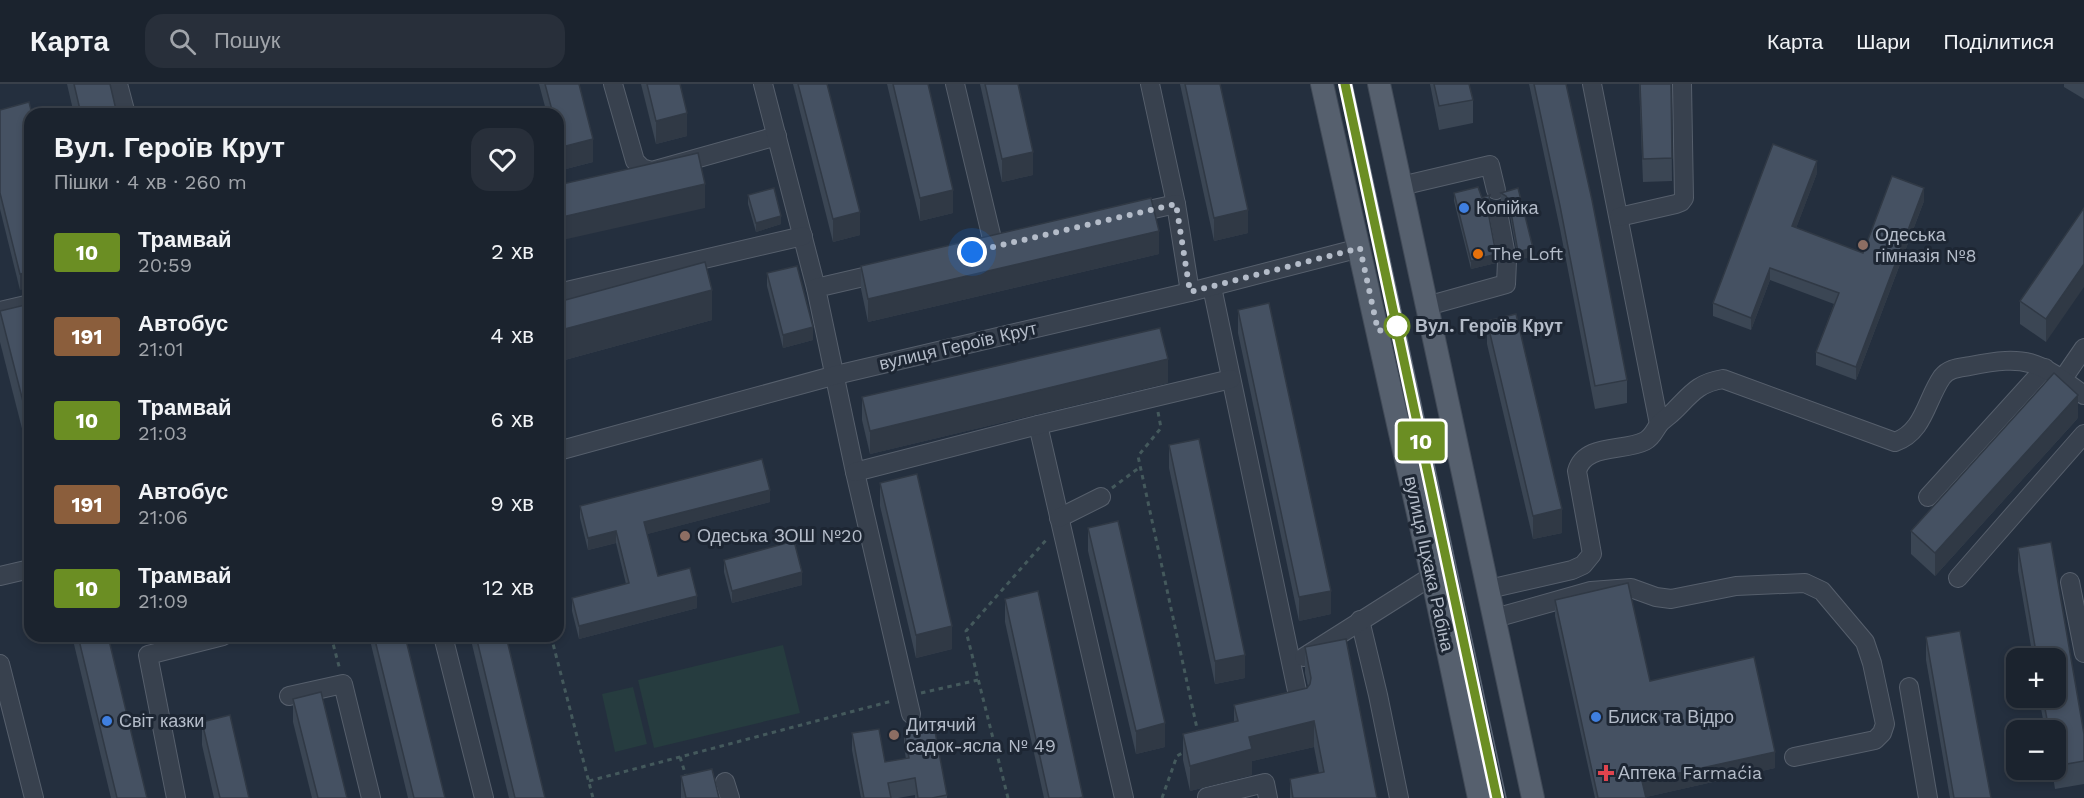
<!DOCTYPE html>
<html lang="uk">
<meta charset="utf-8">
<style>
body{margin:0;font-family:"Work Sans",sans-serif;background:#282f3a;color:#f1f3f6;height:100vh;display:flex;flex-direction:column;font-size:22px;white-space:nowrap}
*{box-sizing:border-box;margin:0}
p{font-size:20px;color:#a0a4aa}
.icon{flex:none;width:33px;height:33px;fill:none;stroke:currentColor;stroke-width:2;stroke-linecap:round;stroke-linejoin:round}
.map{position:relative;flex:1;overflow:hidden}
.panel{position:absolute;left:24px;top:24px;width:540px;height:534px;display:flex;flex-direction:column;background:#1b232e;border-radius:18px;box-shadow:0 3px 9px #0003,0 0 0 2px #39404a}
.panel>*{flex:none}
.badge{padding:0 12px;border-radius:4px;font-size:21px;line-height:39px}
.buttons{position:absolute;left:2006px;top:564px;display:grid;gap:12px}
.buttons a{display:grid;place-items:center;width:60px;height:60px;border-radius:12px;background:#1b232e;box-shadow:0 3px 9px #0003,0 0 0 2px #39404a;font-size:30px}
.you{position:absolute;width:30px;height:30px;margin:-15px;border:4px solid #fff;border-radius:50%;background:#1a73e8;box-shadow:0 0 0 9px #1a73e833}
.map>.badge{position:absolute;translate:-50% -50%;box-shadow:0 0 0 3px #fff}
.round{display:grid;place-items:center;flex:none;width:63px;height:63px;border-radius:18px;background:#282f3a}
.overview{display:flex;align-items:center;justify-content:space-between;height:102px;padding:0 30px}
h1{font-size:28px;font-weight:600;line-height:45px}
ul{padding:0;list-style:none}
li{display:flex;align-items:center;gap:18px;height:84px;padding:0 30px}
li div{flex:1}
li b{display:block;font-size:22px}
li em{font-style:normal}
li .badge{min-width:66px;font-weight:700;text-align:center}
header{display:flex;align-items:center;gap:36px;box-sizing:border-box;height:84px;padding:0 30px;background:#1b232e;border-bottom:2px solid #39404a}
header strong{font-size:28px}
nav{display:flex;gap:33px;margin-inline-start:auto;font-size:21px}
.search{width:420px;height:54px;background:#282f3a;display:flex;align-items:center;gap:15px;box-sizing:border-box;padding:0 21px;border-radius:18px;color:#a0a4aa;font-size:22px}
.map>svg:first-child{display:block}
.green{fill:#263c3f}
.lines{fill:none;stroke-linecap:round;stroke-linejoin:round}
.minor-casing{stroke:#565f6c;stroke-width:20}
.major-casing{stroke:#414a57;stroke-width:24}
.path{stroke:#44595c;stroke-width:3;stroke-dasharray:4.5 4.5;stroke-linecap:butt}
.minor{stroke:#38414e;stroke-width:18}
.major{stroke:#56606e;stroke-width:22}
.tram{stroke:#5a6575;stroke-width:1.5}
.wall{fill:#3b4654}
.shaded-wall{fill:#303945}
.building{fill:#455162;stroke:#303945;stroke-width:1.5}
.line-casing{stroke:#fff;stroke-width:14}
.line{stroke:#6b8e23;stroke-width:9}
.walk{stroke:#b4bcc9;stroke-width:6;stroke-dasharray:0 10.8}
.shop-dot{fill:#3f7fe0;stroke:#1d2633;stroke-width:2}
.education-dot{fill:#8d6e63;stroke:#1d2633;stroke-width:2}
.food-dot{fill:#e8710a;stroke:#1d2633;stroke-width:2}
.stop-dot{fill:#fff;stroke:#6b8e23;stroke-width:3}
.health-dot{fill:#e0444e;stroke:#1d2633;stroke-width:2}
.labels{text-anchor:middle;stroke-width:6;stroke-linejoin:round;paint-order:stroke}
.poi-label{font-size:18px;fill:#b4bcc9;stroke:#1d2633;text-anchor:start}
.stop-label{font-size:18px;font-weight:bold;fill:#b4bcc9;stroke:#1d2633;text-anchor:start}
.street-label{font-size:18px;fill:#b4bcc9;stroke:#1d2633}
</style>
<header>
<strong>Карта</strong>
<div class="search"><svg class="icon" aria-label="search" viewBox="0 0 24 24"><circle cx="10" cy="10" r="6"/><path d="M15 15l6 6"/></svg>Пошук</div>
<nav><a>Карта</a><a>Шари</a><a>Поділитися</a></nav>
</header>
<div class="map">
<svg width="2084" height="714" viewBox="0 0 2084 714">
<rect width="100%" height="100%" fill="#242f3e"/>
<!-- green -->
<g class="green">
<path d="M783,561L800,629L654,664L638,596Z"/>
<path d="M633,603L647,660L615,668L602,610Z"/>
</g>
<g class="lines">
<defs>
<g id="minor">
<path d="M118,0L126,30"/>
<path d="M613,0L635,77L642,84L652,87L777,52"/>
<path d="M763,0L816,204"/>
<path d="M955,0L994,163"/>
<path d="M1150,0L1176,120L1190,208"/>
<path d="M1592,0L1659,340"/>
<path d="M1401,102L1490,81L1496,106"/>
<path d="M1131,130L1176,120"/>
<path d="M1619,133L1676,120L1681,118L1684,114L1682,0"/>
<path d="M885,188L816,204L855,388L911,630"/>
<path d="M1212,203L1300,621"/>
<path d="M558,209L803,152"/>
<path d="M1427,222L1506,200L1507,177L1498,128"/>
<path d="M0,227L30,220"/>
<path d="M2062,296L2084,264"/>
<path d="M1038,341L1124,714"/>
<path d="M558,367L836,291L1190,208L1360,164"/>
<path d="M855,388L1038,341L1231,295"/>
<path d="M1928,413L2045,284"/>
<path d="M1059,434L1101,413"/>
<path d="M0,492L30,485"/>
<path d="M1958,494L2084,350"/>
<path d="M2070,498L2084,569"/>
<path d="M1489,505L1572,486L1583,481L1592,470L1577,387C1585,359 1624,368 1645,357C1653,353 1655,345 1660,339C1664,335 1670,331 1674,327C1691,310 1698,299 1723,295L1895,358C1924,348 1926,316 1942,293C1949,284 1959,284 1970,282C2029,270 2038,278 2084,311"/>
<path d="M1495,534L1591,507L1631,504L1656,513L1671,515L1736,502L1805,499L1822,507L1865,558L1872,579L1885,640L1882,649L1875,656L1794,673"/>
<path d="M1360,536L1378,611L1399,714"/>
<path d="M443,552L484,714"/>
<path d="M1304,573L1432,492"/>
<path d="M0,580L34,714"/>
<path d="M1909,603L1928,714"/>
<path d="M289,612L343,600L371,714"/>
<path d="M725,698L730,714"/>
<path d="M1207,713L1265,699L1268,714"/>
<path d="M176,714L148,571L223,552"/>
</g>
<g id="major">
<path d="M1322,0L1432,492L1479,714"/>
<path d="M1379,0L1533,714"/>
</g>
</defs>
<!-- minor casing -->
<use href="#minor" class="minor-casing"/>
<!-- major casing -->
<use href="#major" class="major-casing"/>
<!-- path -->
<g class="path">
<path d="M1158,328L1161,344L1138,372L1198,649"/>
<path d="M1112,404L1140,383"/>
<path d="M331,552L340,586"/>
<path d="M551,552L593,714"/>
<path d="M921,609L978,596"/>
<path d="M680,673L686,692"/>
<path d="M589,697L892,617"/>
<path d="M1008,714L966,547L1047,455"/>
<path d="M1162,714L1177,672L1186,667"/>
</g>
<!-- minor -->
<use href="#minor" class="minor"/>
<!-- major -->
<use href="#major" class="major"/>
<!-- tram -->
<path class="tram" d="M1352,0L1506,714"/>
</g>
<!-- wall -->
<g class="wall">
<path d="M67,0H110L117,30H74Z"/>
<path d="M539,0H579L593,78L562,86L558,72V30H547Z"/>
<path d="M641,0H680L687,52L656,60Z"/>
<path d="M793,0H827L860,151L833,158Z"/>
<path d="M887,0H928L953,129L920,137Z"/>
<path d="M980,0H1018L1033,91L1002,98Z"/>
<path d="M1180,0H1220L1248,149L1214,157Z"/>
<path d="M1430,0H1469L1473,16V39L1439,46Z"/>
<path d="M1529,0H1566L1627,296V319L1595,325L1560,145Z"/>
<path d="M1639,0H1671L1672,97L1643,98Z"/>
<path d="M2064,0H2084V15L2064,3Z"/>
<path d="M29,18L20,206L0,125V26Z"/>
<path d="M1817,89L1796,144L1863,169L1924,117L1856,296L1816,281V268L1834,220L1770,196L1751,246L1713,232V219Z"/>
<path d="M1518,104L1533,172L1518,176L1509,126L1506,120L1501,117V109Z"/>
<path d="M1454,109L1482,114L1490,120L1488,127L1496,179L1471,185L1454,117Z"/>
<path d="M748,111L781,140L756,148L748,120Z"/>
<path d="M2084,124L2046,258L2020,240V217Z"/>
<path d="M1159,170L868,238L861,205V182Z"/>
<path d="M767,189L813,256L783,264L767,202Z"/>
<path d="M558,218L712,236L561,277L558,264Z"/>
<path d="M30,222V376L0,258V227Z"/>
<path d="M1238,226L1331,530L1299,537L1238,249Z"/>
<path d="M1487,237L1562,449L1533,455L1487,260Z"/>
<path d="M1168,299L870,370L862,336V313Z"/>
<path d="M2078,334L1935,492L1911,470V447Z"/>
<path d="M1169,361L1245,594L1215,600L1169,384Z"/>
<path d="M880,399L952,565L916,574L880,422Z"/>
<path d="M770,418L647,450L658,492L697,524L579,555L572,527V514L626,500L616,459L588,466L580,434V422Z"/>
<path d="M1088,444L1165,663L1136,670L1088,467Z"/>
<path d="M2018,464L2084,650V700L2055,705L2052,686H2055V646H2045L2039,614H2055V574H2033L2018,487Z"/>
<path d="M724,476L802,501L732,519L724,488Z"/>
<path d="M1005,515L1083,714H1044L1005,538Z"/>
<path d="M1555,516L1650,597L1775,684L1646,713V714H1595L1555,532Z"/>
<path d="M72,552H108L147,714H111Z"/>
<path d="M369,552H405L445,714H408Z"/>
<path d="M470,552H506L545,714H509Z"/>
<path d="M1926,553L1991,714H1950L1926,576Z"/>
<path d="M1305,563L1377,714H1290V695L1319,689L1314,663L1252,677V691L1190,707L1183,676V650L1234,638V621L1307,604L1308,603L1305,589Z"/>
<path d="M293,615L347,714H312L293,638Z"/>
<path d="M202,638L249,714H214L202,661Z"/>
<path d="M904,647L947,711V714H915V711L898,714H861L852,666V649L885,678L906,675L904,663Z"/>
<path d="M681,692L719,714H681Z"/>
</g>
<!-- shaded-wall -->
<g class="shaded-wall">
<path d="M687,29V52L656,60V37Z"/>
<path d="M593,55V78L562,86V63Z"/>
<path d="M1033,68V91L1002,98V75Z"/>
<path d="M1817,77V89L1792,155V142Z"/>
<path d="M705,100V124L558,157V134Z"/>
<path d="M1924,104V117L1856,296V283Z"/>
<path d="M953,106V129L920,137V114Z"/>
<path d="M1490,111V120L1487,130V122Z"/>
<path d="M1248,126V149L1214,157V134Z"/>
<path d="M860,128V151L833,158V135Z"/>
<path d="M781,132V140L756,148V139Z"/>
<path d="M1159,147V170L868,238V215Z"/>
<path d="M1533,164V172L1518,176V168Z"/>
<path d="M1496,170V179L1471,185V177Z"/>
<path d="M2084,180V203L2046,258V235Z"/>
<path d="M1770,184V196L1751,246V234Z"/>
<path d="M30,188V204L20,206V190Z"/>
<path d="M712,206V236L561,277V246Z"/>
<path d="M813,243V256L783,264V251Z"/>
<path d="M1168,275V299L870,370V347Z"/>
<path d="M2078,311V334L1935,492V469Z"/>
<path d="M770,406V418L644,451V438Z"/>
<path d="M1562,425V449L1533,455V432Z"/>
<path d="M616,447V459L588,466V454Z"/>
<path d="M802,488V501L732,519V507Z"/>
<path d="M1331,507V530L1299,537V513Z"/>
<path d="M697,512V524L579,555V542Z"/>
<path d="M952,542V565L916,574V551Z"/>
<path d="M1245,571V594L1215,600V577Z"/>
<path d="M1314,637V663L1252,677V691L1190,707V682L1249,653Z"/>
<path d="M1165,639V663L1136,670V647Z"/>
<path d="M1775,668V684L1642,714V697Z"/>
</g>
<!-- building -->
<g class="building">
<path d="M74,0H110L117,30H81Z"/>
<path d="M545,0H579L593,55L562,63L558,49V30H553Z"/>
<path d="M647,0H680L687,29L656,37Z"/>
<path d="M798,0H827L860,128L833,135Z"/>
<path d="M893,0H928L953,106L920,114Z"/>
<path d="M985,0H1018L1033,68L1002,75Z"/>
<path d="M1185,0H1220L1248,126L1214,134Z"/>
<path d="M1434,0H1469L1473,16L1439,22Z"/>
<path d="M1534,0H1566L1592,116L1627,296L1595,302L1560,122Z"/>
<path d="M1640,0H1671L1672,74L1643,75Z"/>
<path d="M29,18L32,30H30V188L20,190L0,109V26Z"/>
<path d="M1773,60L1817,77L1792,142L1863,169L1892,92L1924,104L1856,283L1816,268L1839,209L1770,184L1751,234L1713,219Z"/>
<path d="M698,69L705,100L558,134V101Z"/>
<path d="M1478,103L1482,114L1490,111L1487,122L1496,170L1471,177L1454,109Z"/>
<path d="M774,104L781,132L756,139L748,111Z"/>
<path d="M1518,104L1533,164L1518,168L1509,117L1506,112L1501,109Z"/>
<path d="M1151,114L1159,147L868,215L861,182Z"/>
<path d="M2084,124V180L2046,235L2020,217Z"/>
<path d="M705,178L712,206L561,246L558,233V218Z"/>
<path d="M797,182L813,243L783,251L767,189Z"/>
<path d="M1269,219L1331,507L1299,513L1238,226Z"/>
<path d="M29,220L30,222V345L0,227Z"/>
<path d="M1516,230L1562,425L1533,432L1487,237Z"/>
<path d="M1160,244L1168,275L870,347L862,313Z"/>
<path d="M2054,289L2078,311L1935,469L1911,447Z"/>
<path d="M1199,355L1245,571L1215,577L1169,361Z"/>
<path d="M762,375L770,406L644,438L658,492L690,484L697,512L579,542L572,514L629,499L616,447L588,454L580,422Z"/>
<path d="M917,390L952,542L916,551L880,399Z"/>
<path d="M1118,437L1165,639L1136,647L1088,444Z"/>
<path d="M794,457L802,488L732,507L724,476Z"/>
<path d="M2051,458L2084,650V677L2055,682V646H2049L2043,614H2055V574H2037L2018,464Z"/>
<path d="M1628,499L1650,597L1754,573L1775,668L1642,697L1646,714H1598L1555,516Z"/>
<path d="M1038,507L1083,713L1079,714H1049L1005,515Z"/>
<path d="M1960,547L1991,714H1954L1926,553Z"/>
<path d="M78,552H108L147,714H117Z"/>
<path d="M374,552H405L445,714H414Z"/>
<path d="M476,552H506L545,714H515Z"/>
<path d="M1346,555L1377,714H1293L1290,695L1324,688L1314,637L1249,653L1252,665L1190,682L1183,650L1238,637L1234,621L1307,604L1310,600L1311,594L1305,563Z"/>
<path d="M321,608L347,714H318L293,615Z"/>
<path d="M230,631L249,714H220L202,638Z"/>
<path d="M934,642L947,711L932,714H918L915,694L888,699L891,714H861H864L852,649L879,645L885,678L909,674L904,647Z"/>
<path d="M712,685L719,714H686L681,692Z"/>
</g>
<g class="lines">
<defs>
<path id="line" d="M1345,0L1497,714"/>
</defs>
<!-- line casing -->
<use href="#line" class="line-casing"/>
<!-- line -->
<use href="#line" class="line"/>
<!-- walk -->
<path class="walk" d="M972,168L1176,120L1190,208L1360,164L1378,247L1397,242"/>
</g>
<!-- markers -->
<g class="shop-dot">
<circle cx="1464" cy="124" r="6"/>
<circle cx="1596" cy="633" r="6"/>
<circle cx="107" cy="637" r="6"/>
</g>
<g class="education-dot">
<circle cx="1863" cy="161" r="6"/>
<circle cx="685" cy="452" r="6"/>
<circle cx="894" cy="651" r="6"/>
</g>
<circle class="food-dot" cx="1478" cy="170" r="6"/>
<circle class="stop-dot" cx="1397" cy="242" r="12"/>
<path class="health-dot" d="M1603 680h6v6h6v6h-6v6h-6v-6h-6v-6h6z"/>
<g class="labels">
<!-- poi labels -->
<g class="poi-label">
<text x="1476" y="130">Копійка</text>
<text x="1875" y="157">Одеська<tspan x="1875" dy="21">гімназія №8</tspan></text>
<text x="1490" y="176">The Loft</text>
<text x="697" y="458">Одеська ЗОШ №20</text>
<text x="1608" y="639">Блиск та Відро</text>
<text x="119" y="643">Світ казки</text>
<text x="906" y="647">Дитячий<tspan x="906" dy="21">садок-ясла № 49</tspan></text>
<text x="1618" y="695">Аптека Farmaćia</text>
</g>
<!-- stop labels -->
<g class="stop-label">
<text x="1415" y="248">Вул. Героїв Крут</text>
</g>
<!-- street labels -->
<g class="street-label">
<text transform="translate(958 262) rotate(-13)" y="6">вулиця Героїв Крут</text>
<text transform="translate(1429 480) rotate(78)" y="6">вулиця Іцхака Рабіна</text>
</g>
</g>
</svg>
<div class="buttons">
<a>+</a>
<a>−</a>
</div>
<div class="you" style="left:972px;top:168px"></div>
<b class="badge" style="left:1421px;top:357px;background:#6b8e23;color:#fff">10</b>
<section class="panel">
<div class="overview"><div><h1>Вул. Героїв Крут</h1><p>Пішки · 4 хв · 260 m</p></div><a class="round"><svg class="icon" aria-label="heart" viewBox="0 0 24 24"><path d="M12 20l-8-8c-3-5 5-10 8-4 3-6 11-1 8 4z"/></svg></a></div>
<ul>
<li><span class="badge" style="background:#6b8e23;color:#fff">10</span><div><b>Трамвай</b><p>20:59</p></div><em>2 хв</em></li>
<li><span class="badge" style="background:#8b5e3c;color:#fff">191</span><div><b>Автобус</b><p>21:01</p></div><em>4 хв</em></li>
<li><span class="badge" style="background:#6b8e23;color:#fff">10</span><div><b>Трамвай</b><p>21:03</p></div><em>6 хв</em></li>
<li><span class="badge" style="background:#8b5e3c;color:#fff">191</span><div><b>Автобус</b><p>21:06</p></div><em>9 хв</em></li>
<li><span class="badge" style="background:#6b8e23;color:#fff">10</span><div><b>Трамвай</b><p>21:09</p></div><em>12 хв</em></li>
</ul>
</section>
</div>
